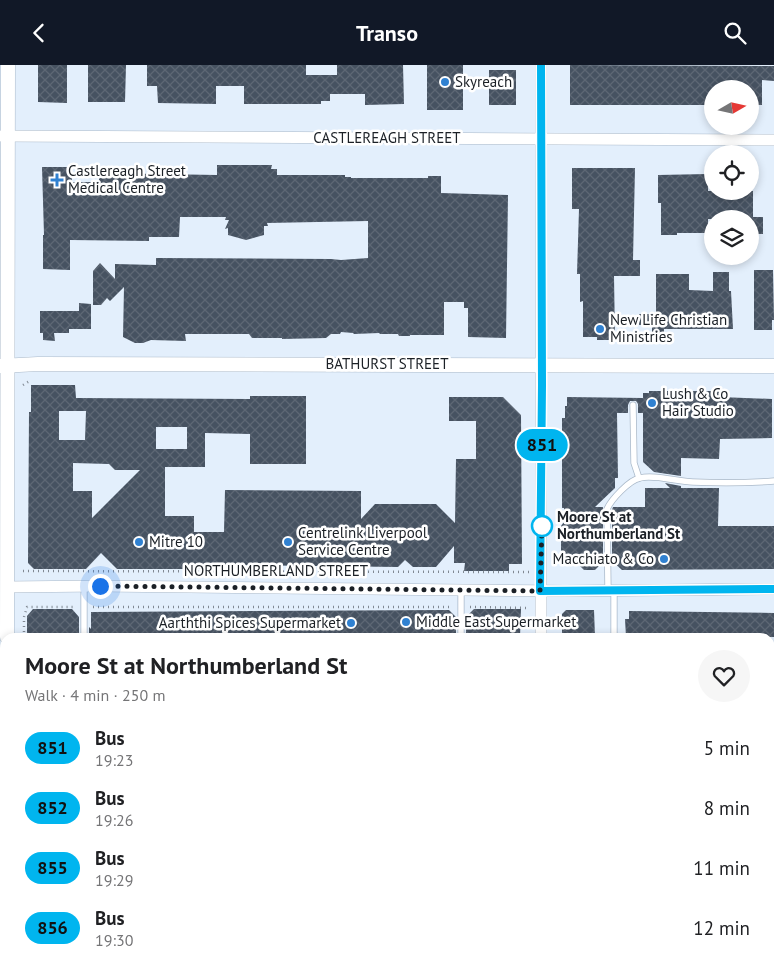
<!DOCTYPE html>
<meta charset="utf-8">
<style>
body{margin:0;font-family:"PT Sans",sans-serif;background:#f6f6f6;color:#202124;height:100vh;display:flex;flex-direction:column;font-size:19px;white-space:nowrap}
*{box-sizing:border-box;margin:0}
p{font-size:16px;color:#757577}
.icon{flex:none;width:28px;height:28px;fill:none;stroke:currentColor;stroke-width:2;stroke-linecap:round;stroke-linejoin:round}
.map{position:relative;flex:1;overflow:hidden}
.panel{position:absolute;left:0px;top:568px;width:775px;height:336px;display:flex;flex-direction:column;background:#fff;border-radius:15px 15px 0 0;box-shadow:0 2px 8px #0003}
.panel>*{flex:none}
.badge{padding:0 10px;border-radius:16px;font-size:18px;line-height:32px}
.needle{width:32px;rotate:81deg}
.tools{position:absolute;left:704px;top:15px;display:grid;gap:10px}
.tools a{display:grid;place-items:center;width:55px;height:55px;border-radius:50%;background:#fff;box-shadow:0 2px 8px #0003;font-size:25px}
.you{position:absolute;width:25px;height:25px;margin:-12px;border:4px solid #fff;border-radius:50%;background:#1a73e8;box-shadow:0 0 0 8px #1a73e833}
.map>.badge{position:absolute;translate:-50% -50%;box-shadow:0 0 0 2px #fff}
.round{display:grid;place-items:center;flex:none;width:52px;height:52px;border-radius:26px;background:#f6f6f6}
.head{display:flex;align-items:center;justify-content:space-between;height:85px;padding:0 25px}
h1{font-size:24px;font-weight:700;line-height:38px}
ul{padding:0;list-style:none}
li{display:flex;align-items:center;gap:15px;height:60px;padding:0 25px}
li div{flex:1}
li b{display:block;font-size:19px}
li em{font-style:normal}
li .badge{min-width:55px;font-weight:700;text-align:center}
header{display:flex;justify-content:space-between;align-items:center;height:65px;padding:0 25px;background:#111827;color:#fff;font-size:22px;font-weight:700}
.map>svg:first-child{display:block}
.building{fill:url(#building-cross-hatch);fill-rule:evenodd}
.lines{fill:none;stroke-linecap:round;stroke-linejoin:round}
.service-casing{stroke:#aab9c9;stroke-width:7}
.pedestrian-casing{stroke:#aab9c9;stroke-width:10}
.minor-casing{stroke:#aab9c9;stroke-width:12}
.tertiary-casing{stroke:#aab9c9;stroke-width:15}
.path{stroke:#808892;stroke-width:2.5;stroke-dasharray:1 4;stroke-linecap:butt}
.service{stroke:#fff;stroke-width:5.5}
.pedestrian{stroke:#fff;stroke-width:9}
.minor{stroke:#fff;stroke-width:11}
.tertiary{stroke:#fff;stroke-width:14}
.line-casing{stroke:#fff;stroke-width:11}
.line{stroke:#00b5ef;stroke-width:8}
.walk{stroke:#1b2026;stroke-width:5;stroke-dasharray:0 9}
.poi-dot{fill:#3081d1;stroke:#fff;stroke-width:2}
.stop-dot{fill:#fff;stroke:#00b5ef;stroke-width:2.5}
.labels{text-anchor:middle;stroke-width:5;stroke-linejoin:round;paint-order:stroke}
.poi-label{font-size:15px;fill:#1b2026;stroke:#fff;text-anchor:start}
.street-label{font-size:15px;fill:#1b2026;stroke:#fff}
.stop-label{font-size:15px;font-weight:bold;fill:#1b2026;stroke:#fff;text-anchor:start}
</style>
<header><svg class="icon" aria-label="back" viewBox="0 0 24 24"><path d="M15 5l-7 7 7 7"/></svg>Transo<svg class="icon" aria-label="search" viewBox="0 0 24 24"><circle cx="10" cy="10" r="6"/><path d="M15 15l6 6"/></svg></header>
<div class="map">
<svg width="774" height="903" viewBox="0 0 774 903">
<defs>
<pattern id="building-cross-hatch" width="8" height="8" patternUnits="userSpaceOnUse" patternTransform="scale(1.25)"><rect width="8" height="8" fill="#465261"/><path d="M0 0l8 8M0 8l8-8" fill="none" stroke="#5d6774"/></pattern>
</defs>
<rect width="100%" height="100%" fill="#e3effc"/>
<!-- building -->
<g class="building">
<path d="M38,0H67V38L38,37Z"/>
<path d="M88,0H126L125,37H88Z"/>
<path d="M147,0H306V10H337V0H403L404,39L365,40V29H330V36H321V39H244V21H216V39L158,38L157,21H147Z"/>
<rect x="427" y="0" width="36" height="45"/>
<path d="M570,0L774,1V16L762,15V40H750V24H712V40H570Z"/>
<rect x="489" y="5" width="27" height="35"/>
<path d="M217,100H272L271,104H277V110H345V112H351V113H428V111H441V128L508,130L506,273L468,272V243H464V237H444V270H410V271H399L398,269H380L379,268L354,269L353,268L341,267L340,269H331L326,273L282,274V273H252L249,269H185L186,276L151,275L143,278H135L123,272L124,222L110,236L107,233L101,240H93V206L100,198L115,214V199L156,200V193L331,194L341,195L368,193V156L267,158L268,161H264V170L246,175L228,170V163L225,164L229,155H225L226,152H180L179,172H149V176L70,175V205L43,204V170H44L42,102H72V117H99V108L217,110Z"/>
<path d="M572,103H635L633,195H640V211H614L615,275H597V272H583V236L580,237V209H577L579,144H572Z"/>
<path d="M708,109V126H753V152H763V169H750V154H708V168H677V170H661V138H658V110Z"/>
<path d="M754,205H773L774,255H772V265H754Z"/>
<path d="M713,207H729V226H731L733,264H664V276H652V260H639V249H656V209H689V225L713,226Z"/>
<path d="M79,238L91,239V264H69V268H54L55,276L43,275V268H40V246H79Z"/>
<path d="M31,320H75L76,333L250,334V331H306V399H250V369L205,368V402H165V451H194V467H224L225,425L361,426V454L375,439H436L455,458L456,394H476V356H449V332H503L521,350L522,499H509V506H464L465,498H454V481L436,502H413L405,495L398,502L224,500V504H117L101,488L86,504H34L28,498L29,347H31ZM59,346H86L85,375H59ZM156,362H187V384H156ZM73,398L109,399L115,405H140L92,453V426H73Z"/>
<path d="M649,326H720V332L772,334V373L720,374L719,394L681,393V411L654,407L643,397V348H638V339L636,336H630L628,340V348H617L618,413H615V423L595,442H603V497L595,505H584L576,497H567L561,488V461L564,457V443H562V353H565V341H567V332L643,333V328H649Z"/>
<path d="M665,418L681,421V423H719L718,461H774V504L622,505L612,496V445L613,442H645V423H670Z"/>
<path d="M33,544H72L79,552V572H27V551Z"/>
<path d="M474,544H521L520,572H466V552Z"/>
<path d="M449,545L456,552V572H89V562L91,564V547Z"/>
<path d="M566,545H594L595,572H562V549Z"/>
<path d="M629,546L774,548V572H626L625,554H629Z"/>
</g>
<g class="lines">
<defs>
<g id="service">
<path d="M633,340L634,398L639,413"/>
<path d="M84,521V572"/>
<path d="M608,525L607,444C611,435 629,415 640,413C654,409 678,417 693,417C720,418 747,418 774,416"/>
<path d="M461,572V524"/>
<path d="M614,572V525"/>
<path d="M607,899V903"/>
</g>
<path id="pedestrian" d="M770,756H774"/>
<g id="minor">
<path d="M0,71L774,75"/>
<path d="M7,522L100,521L565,526L774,524"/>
<path d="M541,572V0"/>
<path d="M541,899V903"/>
<path d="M57,903V899"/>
<path d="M468,903V899"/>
</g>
<g id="tertiary">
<path d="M0,301L38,299L774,301"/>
<path d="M7,572L8,0"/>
<path d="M0,732L5,739"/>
<path d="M7,903V899"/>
</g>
</defs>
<!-- service casing -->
<use href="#service" class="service-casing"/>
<!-- pedestrian casing -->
<use href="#pedestrian" class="pedestrian-casing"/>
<!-- minor casing -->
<use href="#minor" class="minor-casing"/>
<!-- tertiary casing -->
<use href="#tertiary" class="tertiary-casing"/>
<!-- path -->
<g class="path">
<path d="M23,320L31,315"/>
<path d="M23,506L529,507"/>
<path d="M93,542H452"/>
<path d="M470,542L529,543"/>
<path d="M24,572V552L27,542H75"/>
</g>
<!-- service -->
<use href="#service" class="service"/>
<!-- pedestrian -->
<use href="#pedestrian" class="pedestrian"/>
<!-- minor -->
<use href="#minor" class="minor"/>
<!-- tertiary -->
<use href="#tertiary" class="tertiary"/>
</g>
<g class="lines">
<defs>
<path id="line" d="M541,0L542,320L540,526L774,524"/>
</defs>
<!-- line casing -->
<use href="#line" class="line-casing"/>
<!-- line -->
<use href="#line" class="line"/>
<!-- walk -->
<path class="walk" d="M100,521L540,526L542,461"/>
</g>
<!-- markers -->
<g class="poi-dot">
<circle cx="445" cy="17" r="5"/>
<path d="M54.5 107.5h5v5h5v5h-5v5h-5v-5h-5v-5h5z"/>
<circle cx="600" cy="264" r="5"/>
<circle cx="652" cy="338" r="5"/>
<circle cx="139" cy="477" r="5"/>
<circle cx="288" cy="477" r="5"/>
<circle cx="664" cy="494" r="5"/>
<circle cx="406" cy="557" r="5"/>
<circle cx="351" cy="558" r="5"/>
</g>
<circle class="stop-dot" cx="542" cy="461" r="10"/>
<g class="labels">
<!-- poi labels -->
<g class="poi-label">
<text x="455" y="22">Skyreach</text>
<text x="68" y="111">Castlereagh Street<tspan x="68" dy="17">Medical Centre</tspan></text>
<text x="610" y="260">New Life Christian<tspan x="610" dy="17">Ministries</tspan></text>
<text x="662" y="334">Lush &amp; Co<tspan x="662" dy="17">Hair Studio</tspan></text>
<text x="298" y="473">Centrelink Liverpool<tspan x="298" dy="17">Service Centre</tspan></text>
<text x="149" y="482">Mitre 10</text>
<text x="654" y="499" text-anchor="end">Macchiato &amp; Co</text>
<text x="416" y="562">Middle East Supermarket</text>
<text x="341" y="563" text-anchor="end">Aarththi Spices Supermarket</text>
</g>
<!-- street labels -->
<g class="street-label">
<text x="387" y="78">CASTLEREAGH STREET</text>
<text x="387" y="304">BATHURST STREET</text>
<text x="276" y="511">NORTHUMBERLAND STREET</text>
</g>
<!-- stop labels -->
<g class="stop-label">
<text x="557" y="457">Moore St at<tspan x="557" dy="17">Northumberland St</tspan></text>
</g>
</g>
</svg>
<div class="tools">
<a><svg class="needle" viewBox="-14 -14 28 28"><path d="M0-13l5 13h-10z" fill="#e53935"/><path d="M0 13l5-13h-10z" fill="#757577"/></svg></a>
<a><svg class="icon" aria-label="locate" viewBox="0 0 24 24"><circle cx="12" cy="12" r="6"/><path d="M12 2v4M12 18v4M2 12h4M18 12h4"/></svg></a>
<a><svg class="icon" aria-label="layers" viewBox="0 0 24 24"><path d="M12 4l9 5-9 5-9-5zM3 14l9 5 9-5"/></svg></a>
</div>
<div class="you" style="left:100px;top:521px"></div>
<b class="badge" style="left:542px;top:380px;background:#00b5ef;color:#111">851</b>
<section class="panel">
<div class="head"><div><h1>Moore St at Northumberland St</h1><p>Walk · 4 min · 250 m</p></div><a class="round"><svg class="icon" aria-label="heart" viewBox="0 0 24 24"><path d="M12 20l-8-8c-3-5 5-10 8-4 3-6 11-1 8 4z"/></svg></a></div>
<ul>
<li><span class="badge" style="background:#00b5ef;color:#111">851</span><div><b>Bus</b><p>19:23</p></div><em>5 min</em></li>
<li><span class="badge" style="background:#00b5ef;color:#111">852</span><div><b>Bus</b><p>19:26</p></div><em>8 min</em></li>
<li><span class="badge" style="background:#00b5ef;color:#111">855</span><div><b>Bus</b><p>19:29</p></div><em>11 min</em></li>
<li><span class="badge" style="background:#00b5ef;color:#111">856</span><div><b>Bus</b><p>19:30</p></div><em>12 min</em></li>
</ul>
</section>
</div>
